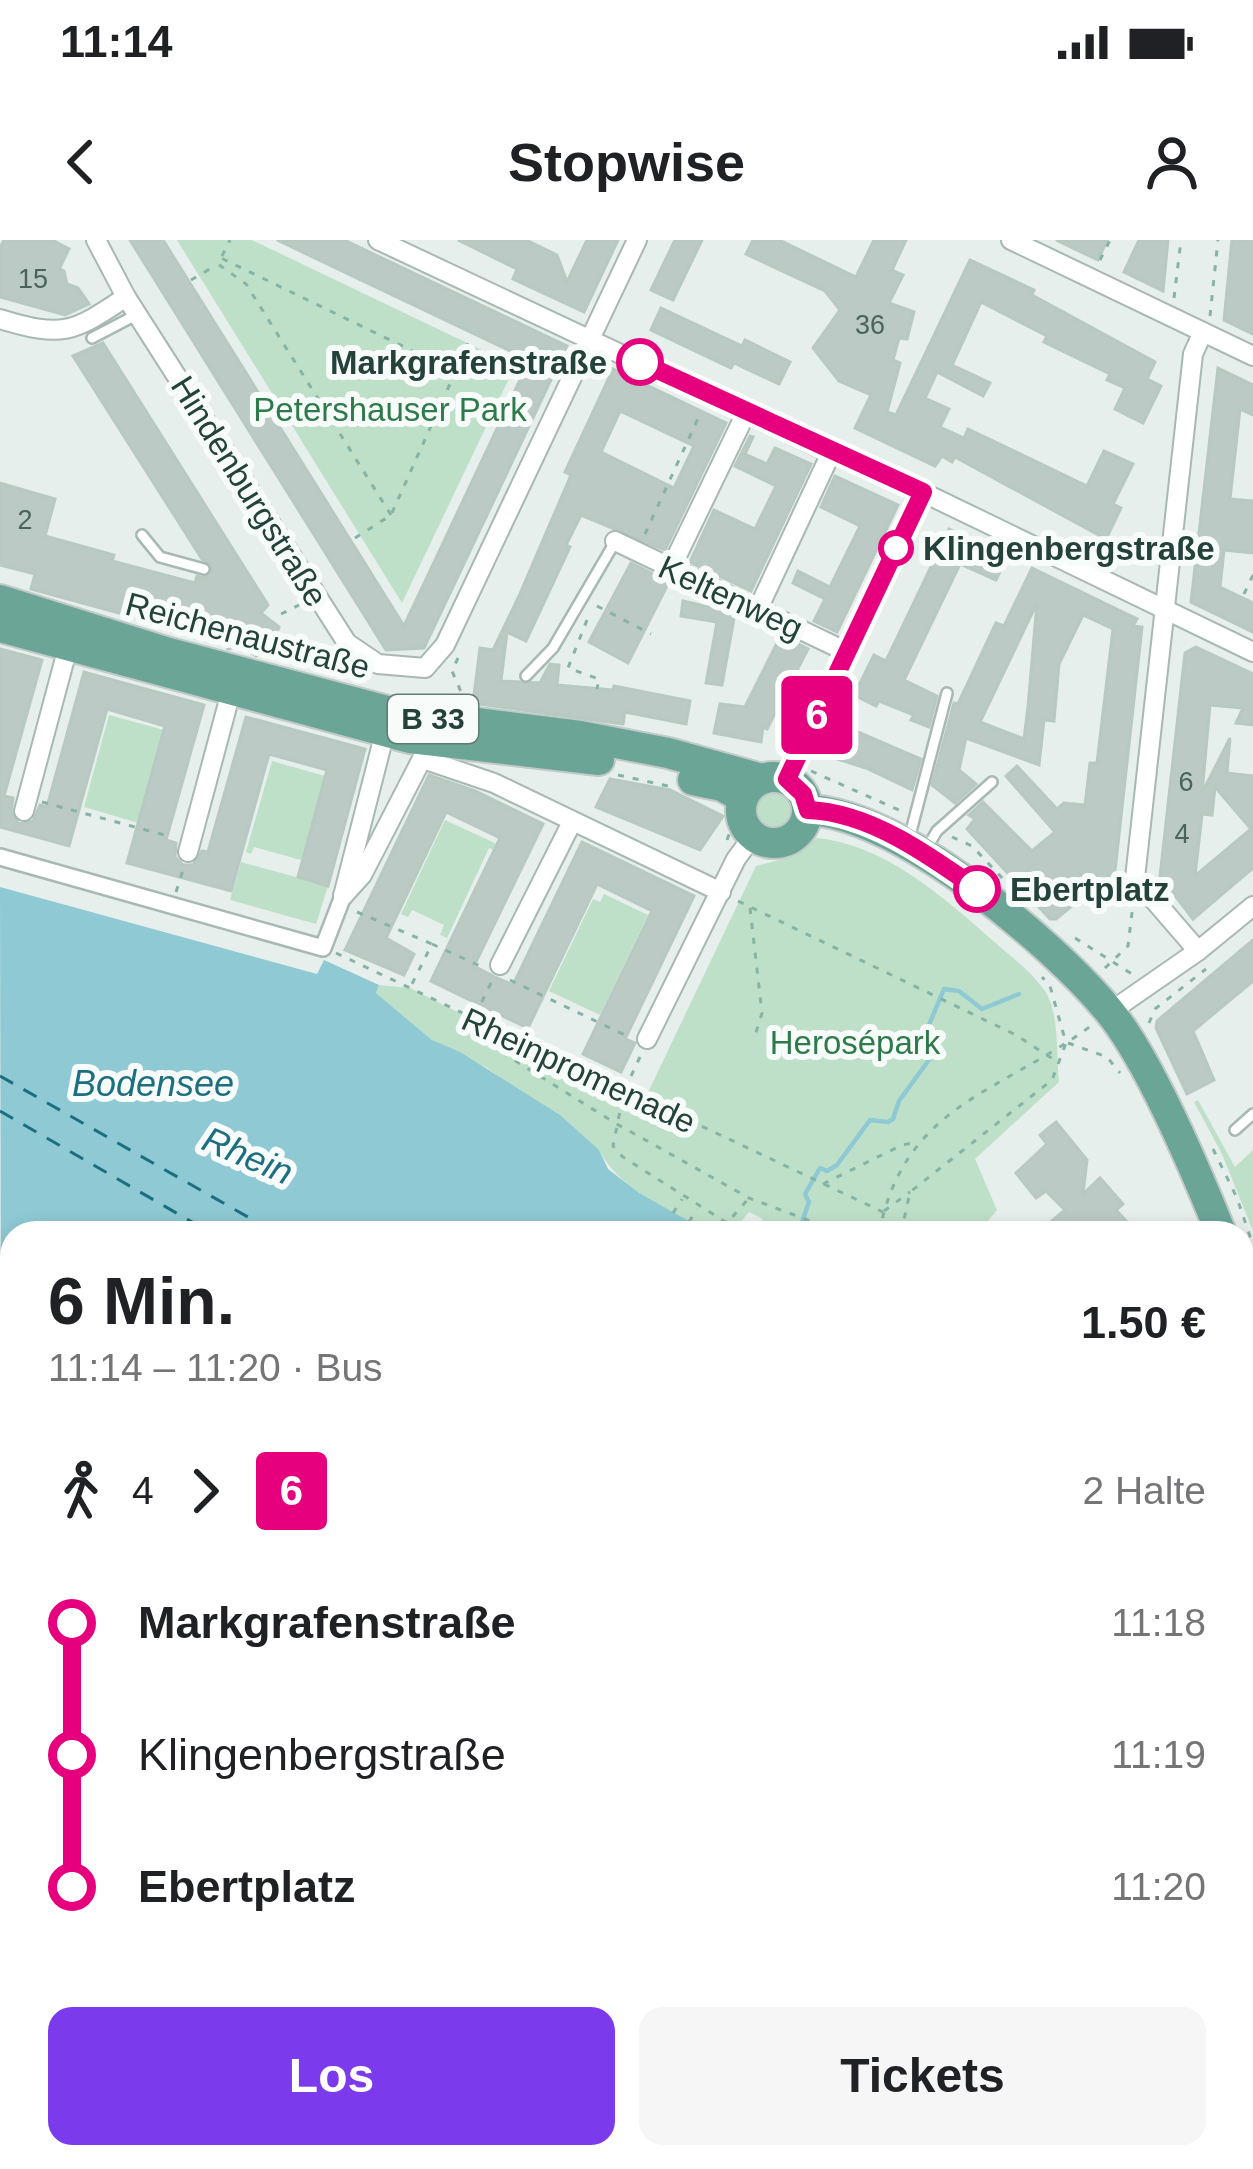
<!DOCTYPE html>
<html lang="de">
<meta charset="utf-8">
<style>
body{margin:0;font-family:Helvetica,sans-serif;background:#f6f6f6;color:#202124;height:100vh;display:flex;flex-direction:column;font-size:45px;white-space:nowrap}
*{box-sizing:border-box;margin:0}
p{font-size:39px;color:#757577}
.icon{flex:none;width:66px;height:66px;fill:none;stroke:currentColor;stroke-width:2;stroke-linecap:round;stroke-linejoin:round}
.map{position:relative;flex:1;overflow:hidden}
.sheet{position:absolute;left:0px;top:981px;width:1254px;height:948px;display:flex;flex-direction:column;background:#fff;border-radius:36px 36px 0 0;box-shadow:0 6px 18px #0003}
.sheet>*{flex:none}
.badge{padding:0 24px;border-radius:9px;font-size:42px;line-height:78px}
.map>.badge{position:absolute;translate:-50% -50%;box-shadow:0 0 0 6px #fff}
.legs{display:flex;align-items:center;gap:18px;height:132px;padding:0 48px;font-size:39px}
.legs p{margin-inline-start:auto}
.summary{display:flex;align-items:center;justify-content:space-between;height:204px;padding:0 48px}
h1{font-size:66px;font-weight:700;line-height:90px}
.cta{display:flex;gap:24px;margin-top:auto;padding:24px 48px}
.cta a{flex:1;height:138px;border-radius:24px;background:#7c3aed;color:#fff;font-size:48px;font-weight:700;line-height:138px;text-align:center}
.cta a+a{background:#f6f6f6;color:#202124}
ul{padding:0 48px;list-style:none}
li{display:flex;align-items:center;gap:42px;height:132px;font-size:45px}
li i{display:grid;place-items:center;width:18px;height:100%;margin:0 15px;background:currentColor}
li i::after{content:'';width:30px;height:30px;margin:-15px;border:9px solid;border-radius:50%;background:#fff}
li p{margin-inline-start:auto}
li:first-child i{background:linear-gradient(#0000 50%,currentColor 0)}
li:last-child i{background:linear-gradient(currentColor 50%,#0000 0)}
.status{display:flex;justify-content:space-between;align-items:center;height:84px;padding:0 60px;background:#fff;direction:ltr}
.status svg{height:33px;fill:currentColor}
header{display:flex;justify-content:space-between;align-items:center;height:156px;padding:0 48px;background:#fff;font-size:54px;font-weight:700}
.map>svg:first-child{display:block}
.built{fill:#d4dfda}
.green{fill:#bfe0c8}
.water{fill:#8ec9d4}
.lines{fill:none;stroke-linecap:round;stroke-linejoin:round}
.stream{stroke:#8ec9d4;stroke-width:4.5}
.ferry{stroke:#1c6f80;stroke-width:3;stroke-dasharray:15 12;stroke-linecap:butt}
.building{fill:#bbcac4;stroke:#b8c9c2;stroke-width:3;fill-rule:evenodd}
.service-casing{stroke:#a8b8b2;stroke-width:14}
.pedestrian-casing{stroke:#a8b8b2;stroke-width:20}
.minor-casing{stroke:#a8b8b2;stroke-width:22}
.secondary-casing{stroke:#a4bbb3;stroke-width:32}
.primary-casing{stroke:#c2cac8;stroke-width:34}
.path{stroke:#86b3a5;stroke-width:3;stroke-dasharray:6 9;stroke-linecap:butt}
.service{stroke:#fff;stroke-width:9}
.pedestrian{stroke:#fff;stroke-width:15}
.minor{stroke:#fff;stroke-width:18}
.secondary{stroke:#fff;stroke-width:27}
.primary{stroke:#6aa596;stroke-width:30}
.line-1-casing{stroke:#fff;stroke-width:27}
.line-1{stroke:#e6007e;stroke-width:18}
.stop-1-dot{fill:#fff;stroke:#e6007e;stroke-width:6}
.labels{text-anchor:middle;stroke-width:12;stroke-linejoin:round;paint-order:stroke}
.number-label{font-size:27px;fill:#4a645c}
.shield{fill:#f7fbf9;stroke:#637a73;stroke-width:3}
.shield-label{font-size:30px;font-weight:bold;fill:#24423a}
.stop-label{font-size:33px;font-weight:bold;fill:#24423a;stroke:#f7fbf9;text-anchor:start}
.park-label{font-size:33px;fill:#2d7a4b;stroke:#f7fbf9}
.street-label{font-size:33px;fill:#24423a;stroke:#f7fbf9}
.water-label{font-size:36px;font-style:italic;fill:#1c6f80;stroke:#f7fbf9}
</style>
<div class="status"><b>11:14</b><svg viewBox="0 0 49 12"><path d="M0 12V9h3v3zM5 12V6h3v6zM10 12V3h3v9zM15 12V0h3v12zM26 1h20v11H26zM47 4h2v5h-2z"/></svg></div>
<header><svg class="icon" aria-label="back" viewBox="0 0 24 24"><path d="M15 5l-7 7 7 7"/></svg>Stopwise<svg class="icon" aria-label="person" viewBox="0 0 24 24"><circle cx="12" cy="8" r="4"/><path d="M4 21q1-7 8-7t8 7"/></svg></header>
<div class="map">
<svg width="1253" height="1929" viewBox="0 0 1253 1929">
<rect width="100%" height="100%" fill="#e6efeb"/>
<!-- built -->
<path class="built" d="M0,1136L12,1142V1627L0,1626Z"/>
<!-- green -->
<g class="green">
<path d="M177,0H252L515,126L402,363Z"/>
<path d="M109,475L164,490L142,584L84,567Z"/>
<path d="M272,521L325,536L301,620L254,607L251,614L246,612Z"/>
<circle cx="775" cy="570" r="18"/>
<path d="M445,580L499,605L496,610L489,608L447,698L440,695L444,685L412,670L408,677L401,674Z"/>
<path d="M817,598C885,605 942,656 991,699C1009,715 1031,731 1045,751C1060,774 1056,815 1059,842L975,919L997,970L978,993H755L763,979L749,972L732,993C690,993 617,947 599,910L487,828L432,800L376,753L379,745L410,748L642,865L756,626L794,616Z"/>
<path d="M241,622L328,646L316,684L230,660Z"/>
<path d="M604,654L648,675L600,775L549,751L593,659L600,662Z"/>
<path d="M1198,860L1235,927L1253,910V991L1222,914L1194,862Z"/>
<path d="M1242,1182L1253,1214V1276L1252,1282L1242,1285Z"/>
</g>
<!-- water -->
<g class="water">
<path d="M0,647L317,734L324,720L379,745L376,753L432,800L460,812L560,875L599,910L608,929L639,953L710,993H12V1099L1,1095Z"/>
<path d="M1253,1341V1739L1242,1729V1343Z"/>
</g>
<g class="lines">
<!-- stream -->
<path class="stream" d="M798,993L809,962L805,954L820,928L827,931L837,925L870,880L888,882L893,879L899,861L931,817L935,810L929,785L944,749L959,751L982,769L1019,754"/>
<!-- ferry -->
<g class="ferry">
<path d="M0,836L276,993"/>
<path d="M0,871L211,993"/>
<path d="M1242,1553L1253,1559"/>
<path d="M1242,1591L1253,1597"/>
</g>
</g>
<!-- building -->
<g class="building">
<path d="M4,0H52L69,9L59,29L64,31L67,44L78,48L89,64L65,75L0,57V8Z"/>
<path d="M130,0H163L404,386L527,125H540L277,0H344L567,106L424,408L386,410Z"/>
<path d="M458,0H526L557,15L567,42L587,0H618L584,72L513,39L517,29Z"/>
<path d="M675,0H702L673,60L651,50Z"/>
<path d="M753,0H779L856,37L874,0H906L892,30L903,35L889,63L914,72L907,99L899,98L893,120L900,123L887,172L896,175L970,20L1034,50L1032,55L1155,122L1147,139L1161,146L1143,183L1115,169L1125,148L1107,140L1110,134L1044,102L1047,96L981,62L952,125L990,143L983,156L937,132L925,158L949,169L940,187L964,198L968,189L1087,246L1104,211L1133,224L1113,264L1121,268L1106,299L955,217L952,222L942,216L935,226L855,188L871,155L839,141L813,108L840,70L825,51L746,14Z"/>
<path d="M1056,0H1107L1098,20Z"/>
<path d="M1139,0H1168L1163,51L1124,32Z"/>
<path d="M1232,0H1253V94L1224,80Z"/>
<path d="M661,68L742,106L745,100L790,122L779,144L734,123L731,128L651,90Z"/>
<path d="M103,103L268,365L261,373L279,387L276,396L256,416L240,406L228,409L225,402L31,349L35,334L0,325V243L55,259L45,296L114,315L112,321L195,343L197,336L205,338L212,332L211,324L202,319L73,116Z"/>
<path d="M1218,128L1253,145V175L1240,169L1230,259L1253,261V313L1224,310L1220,347L1253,363V392L1191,362Z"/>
<path d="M613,129L726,183L665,310L581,275L566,305L570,307L526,401L507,392L501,441L540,443L550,424L559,425L557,445L613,450L614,446L690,461L686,484L625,472L623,484L473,463L480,408L493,410L519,356L571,235L565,232ZM620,171L694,206L674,248L601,212Z"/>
<path d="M750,196L753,197L745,214L767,224L775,208L811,224L751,351L690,322L714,270L755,289L776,246L735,226Z"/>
<path d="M835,236L898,265L837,392L814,381L825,359L793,343L798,331L830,347L860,286L821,267Z"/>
<path d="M949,289L1007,317L996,340L960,324L904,440L937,456L929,487L911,480L914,475L879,461L876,466L854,455L874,415L886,421Z"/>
<path d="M631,323L669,342L628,423L589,402Z"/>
<path d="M1032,328L1137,379L1133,386L1142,387L1115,631L1056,679H1050L967,589L975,579L969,575L983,562L1032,611L1055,592L1006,536L1017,526L1057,569L1064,563L1085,565L1090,523H1097L1113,389L1083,375L1059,424L1054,481L1044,480L1039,525L966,498L959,530L976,544L955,563L932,545L954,463L958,464L996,383L1004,386ZM1037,363L1028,467L1024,499L980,482Z"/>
<path d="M683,361L735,373L722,445L706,443L717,382L681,376Z"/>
<path d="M781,395L808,409L767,489L763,487L761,502L714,493L720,464L745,467Z"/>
<path d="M1196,407L1253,434V485L1236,483L1243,468L1210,465L1202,553L1230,498L1227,533L1253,536V628L1193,679L1160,636L1185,413ZM1215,547L1251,589L1195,636L1202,574L1212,575Z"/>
<path d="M0,409L42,420L4,556L13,558L11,573L19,584L33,581L40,565L47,567L84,432L204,465L166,600L176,603L175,617L183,625H193L202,611L208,612L246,477L365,509L328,646L298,637L327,530L269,514L231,651L127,623L165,486L107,469L69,606L0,587Z"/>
<path d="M827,486L852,496L853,490L921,519L912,550L866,528L815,512Z"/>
<path d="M429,535L475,551L543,584L474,726L495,737L513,745L582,602L694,656L625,799L635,803L621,832L583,814L652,671L597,644L528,788L490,770L431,741L500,598L446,572L386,698L414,714L404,735L345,710Z"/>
<path d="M610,539L670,550L723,576L700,610L596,567Z"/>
<path d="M1253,700V741L1193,791L1214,840L1187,854L1156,788L1157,781Z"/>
<path d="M1056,882L1087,920L1083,954L1100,938L1123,964L1116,970L1130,985L1122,993H1063L1052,981L1065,970L1046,951L1036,958L1016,933L1047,904L1040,895Z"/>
</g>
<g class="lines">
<defs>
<g id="service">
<path d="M92,98L136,75"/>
<path d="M142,295L160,317L204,329"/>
<path d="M526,436L553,408L615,302"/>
<path d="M909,599L947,453"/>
<path d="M925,611L937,591L992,542"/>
<path d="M1235,890L1253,874"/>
<path d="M0,1326L12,1328"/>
<path d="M619,1917L644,1929"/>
</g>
<path id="pedestrian" d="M0,617L323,708L343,656"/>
<g id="minor">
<path d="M96,0L126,57L347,403L378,424L425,428L445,405L637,0"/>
<path d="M378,0L831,213L856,220L1253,412"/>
<path d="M1011,0L1253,116"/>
<path d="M0,79C63,98 72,93 126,57"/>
<path d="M615,301L847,412"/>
<path d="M671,328L746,173"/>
<path d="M758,369L831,213"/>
<path d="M423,519L494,543L721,652"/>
<path d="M787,539L923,252"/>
<path d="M24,571L68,407"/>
<path d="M188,612L231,452"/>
<path d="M343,656L362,635L426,511"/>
<path d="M343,656L385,492"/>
<path d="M1198,711L1135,638L1193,114L1203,92"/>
<path d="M500,725L572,582"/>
<path d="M1110,772L1198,711L1253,666"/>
<path d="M647,799L736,619L753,596"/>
<path d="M0,1124L12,1130"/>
<path d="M0,1642L12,1643"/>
<path d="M0,1823L12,1826"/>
<path d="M1200,1917L1209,1929"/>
<path d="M250,1929L254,1917"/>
<path d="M536,1929L541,1917"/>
<path d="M1010,1929L1022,1917"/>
<path d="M1099,1929L1110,1917"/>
</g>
<g id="secondary">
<path d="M1242,1777L1253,1787"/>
<path d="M803,1929L810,1917"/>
<path d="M856,1929L862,1917"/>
</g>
<g id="primary">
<path d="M0,360L169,413L391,472L580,496L668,513L762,539"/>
<path d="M0,387L410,498L599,520"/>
<circle cx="774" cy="570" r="33"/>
<path d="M693,540L722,546L743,558"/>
<path d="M807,570C898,572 1052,702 1109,771C1150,821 1196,931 1221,993"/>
<path d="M1242,1054L1253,1090"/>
</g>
</defs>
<!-- service casing -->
<use href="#service" class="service-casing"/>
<!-- pedestrian casing -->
<use href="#pedestrian" class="pedestrian-casing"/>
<!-- minor casing -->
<use href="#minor" class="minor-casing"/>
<!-- secondary casing -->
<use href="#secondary" class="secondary-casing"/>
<!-- primary casing -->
<use href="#primary" class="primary-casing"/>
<!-- path -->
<g class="path">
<path d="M222,16L230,0"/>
<path d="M1100,20L1110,0"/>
<path d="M191,40L215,26"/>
<path d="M1174,58L1181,0"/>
<path d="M1210,76L1218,0"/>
<path d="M391,275L246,44L218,24L221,18L454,131"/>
<path d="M645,294L701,172"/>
<path d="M355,298L391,275L471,97"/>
<path d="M1244,354L1253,335"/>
<path d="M597,366L651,394"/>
<path d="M281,374L299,365"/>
<path d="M587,380L568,428L599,439L597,449"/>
<path d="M458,418L452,431L464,459"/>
<path d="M811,531L901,571"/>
<path d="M618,535L668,546"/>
<path d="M42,562L172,597"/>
<path d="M952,597L972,606L1004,640"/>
<path d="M727,600L734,581"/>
<path d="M760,615L796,608L810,595"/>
<path d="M176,652L184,627"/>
<path d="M738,661L1016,795L1056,821"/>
<path d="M750,668L762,773L754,799"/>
<path d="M357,672L432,704L411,746"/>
<path d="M1075,698L1132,734"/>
<path d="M432,704L480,726"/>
<path d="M336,713L883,972"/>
<path d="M1105,728L1128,706L1133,664"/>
<path d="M510,740L631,798"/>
<path d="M491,743L470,786L482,800L615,883L749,958L842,993"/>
<path d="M1149,783L1155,769L1206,729"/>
<path d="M1068,803L1107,817L1120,833"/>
<path d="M640,817L624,851L613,906L623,917L727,983L749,958"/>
<path d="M1213,909L1237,958L1253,1005"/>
<path d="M823,944L902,905L918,902"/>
<path d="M884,971L910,952"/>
<path d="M673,973L682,959"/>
<path d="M689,982L697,969"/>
<path d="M879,993C905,863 1000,854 1092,785"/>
<path d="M901,993L910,952L1052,840L1066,803L1050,746L1042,737"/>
<path d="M1242,1120L1253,1145"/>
<path d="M0,1567L12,1570"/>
<path d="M758,1917L783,1929"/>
<path d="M359,1921L383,1929"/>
<path d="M356,1929L358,1917"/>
</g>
<!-- service -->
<use href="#service" class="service"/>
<!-- pedestrian -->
<use href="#pedestrian" class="pedestrian"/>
<!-- minor -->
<use href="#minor" class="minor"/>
<!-- secondary -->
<use href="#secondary" class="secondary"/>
<!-- primary -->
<use href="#primary" class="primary"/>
</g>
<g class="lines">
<defs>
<path id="line-1" d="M640,122L923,252L787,539L803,554L808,570C869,572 929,615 977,649"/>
</defs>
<!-- line-1 casing -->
<use href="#line-1" class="line-1-casing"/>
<!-- line-1 -->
<use href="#line-1" class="line-1"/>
</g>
<!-- markers -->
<g class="stop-1-dot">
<circle cx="640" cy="122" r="21"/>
<circle cx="896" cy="308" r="15"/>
<circle cx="977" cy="649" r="21"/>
</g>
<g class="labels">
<!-- number labels -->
<g class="number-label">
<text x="33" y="48">15</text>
<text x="870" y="94">36</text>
<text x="25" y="289">2</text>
<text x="1186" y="551">6</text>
<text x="1182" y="603">4</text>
</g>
<!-- shield labels -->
<rect class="shield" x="388" y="455" width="90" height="48" rx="9"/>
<g class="shield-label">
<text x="433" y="489">B 33</text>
</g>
<!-- stop labels -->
<g class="stop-label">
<text x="607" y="134" text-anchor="end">Markgrafenstraße</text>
<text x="923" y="320">Klingenbergstraße</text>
<text x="1010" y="661">Ebertplatz</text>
</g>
<!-- park labels -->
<g class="park-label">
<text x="390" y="181">Petershauser Park</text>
<text x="855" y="814">Herosépark</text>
</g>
<!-- street labels -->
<g class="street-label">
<text transform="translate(250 251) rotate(58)" y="12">Hindenburgstraße</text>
<text transform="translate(731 357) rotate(25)" y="12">Keltenweg</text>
<text transform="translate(248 395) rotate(15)" y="12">Reichenaustraße</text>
<text transform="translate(579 830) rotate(25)" y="12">Rheinpromenade</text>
</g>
<!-- water labels -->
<g class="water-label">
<text x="153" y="856">Bodensee</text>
<text transform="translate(248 915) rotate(23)" y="13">Rhein</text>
</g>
</g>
</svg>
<b class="badge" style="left:817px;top:475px;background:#e6007e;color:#fff">6</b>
<section class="sheet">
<div class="summary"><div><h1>6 Min.</h1><p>11:14 – 11:20 · Bus</p></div><b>1.50 €</b></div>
<div class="legs"><svg class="icon" aria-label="walk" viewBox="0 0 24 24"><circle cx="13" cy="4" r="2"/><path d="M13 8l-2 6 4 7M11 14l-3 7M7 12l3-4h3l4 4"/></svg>4<svg class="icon" aria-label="forward" viewBox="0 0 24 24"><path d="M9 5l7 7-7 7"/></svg><b class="badge" style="background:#e6007e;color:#fff">6</b><p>2 Halte</p></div>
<ul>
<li><i style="color:#e6007e"></i><b>Markgrafenstraße</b><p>11:18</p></li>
<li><i style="color:#e6007e"></i><span>Klingenbergstraße</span><p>11:19</p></li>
<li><i style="color:#e6007e"></i><b>Ebertplatz</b><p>11:20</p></li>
</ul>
<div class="cta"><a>Los</a><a>Tickets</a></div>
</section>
</div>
